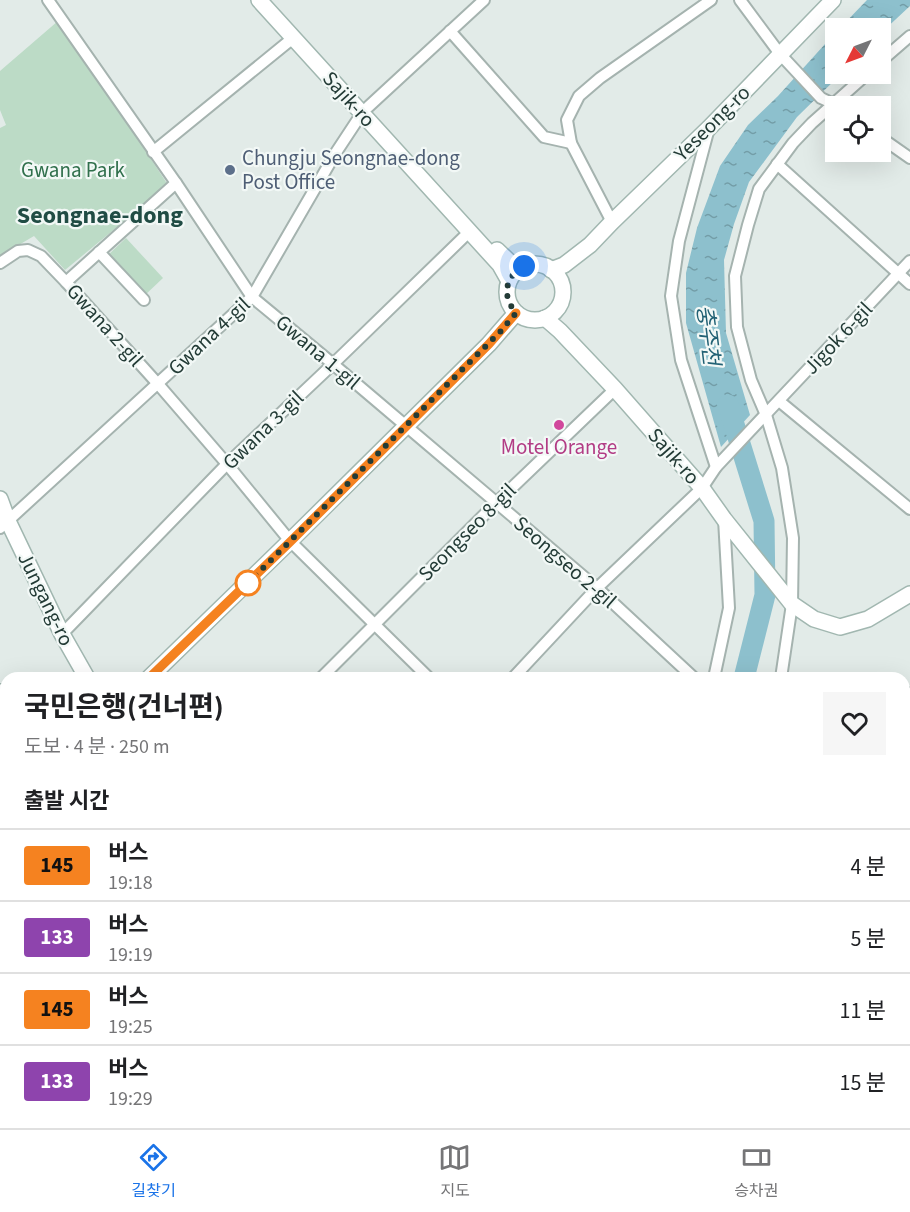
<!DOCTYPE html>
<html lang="ko">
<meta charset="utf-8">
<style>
body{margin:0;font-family:"Source Sans 3","Noto Sans KR",sans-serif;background:#f6f6f6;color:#202124;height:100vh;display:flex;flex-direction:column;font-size:22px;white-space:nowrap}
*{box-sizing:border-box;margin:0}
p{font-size:20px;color:#757577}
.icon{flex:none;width:33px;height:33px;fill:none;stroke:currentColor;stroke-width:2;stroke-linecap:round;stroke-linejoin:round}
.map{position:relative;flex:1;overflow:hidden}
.panel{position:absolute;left:0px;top:672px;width:910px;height:456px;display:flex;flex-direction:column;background:#fff;border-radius:18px 18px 0 0;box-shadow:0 6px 24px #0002}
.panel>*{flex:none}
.badge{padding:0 12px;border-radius:4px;font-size:21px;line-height:39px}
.needle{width:39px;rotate:228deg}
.buttons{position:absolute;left:825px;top:18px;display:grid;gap:12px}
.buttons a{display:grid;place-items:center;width:66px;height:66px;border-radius:0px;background:#fff;box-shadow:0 6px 24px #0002;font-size:30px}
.you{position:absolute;width:30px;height:30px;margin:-15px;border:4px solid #fff;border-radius:50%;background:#1a73e8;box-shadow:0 0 0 9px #1a73e833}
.map>.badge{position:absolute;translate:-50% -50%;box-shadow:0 0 0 3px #fff}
h2{padding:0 24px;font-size:22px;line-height:54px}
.round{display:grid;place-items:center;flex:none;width:63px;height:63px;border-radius:0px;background:#f6f6f6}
.head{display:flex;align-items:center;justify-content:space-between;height:102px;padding:0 24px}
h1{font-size:28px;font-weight:700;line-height:45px}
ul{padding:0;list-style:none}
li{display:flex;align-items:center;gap:18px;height:72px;padding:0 24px;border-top:2px solid #e0e0e0}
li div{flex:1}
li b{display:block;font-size:22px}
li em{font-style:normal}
li .badge{min-width:66px;font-weight:700;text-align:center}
.tab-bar{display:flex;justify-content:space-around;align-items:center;height:84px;border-top:2px solid #e0e0e0;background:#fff;font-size:16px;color:#757577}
.tab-bar a{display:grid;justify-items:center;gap:3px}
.tab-bar .selected{color:#1a73e8}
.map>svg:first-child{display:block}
.built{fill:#d0dbd7}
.park{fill:#bcdbc6}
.water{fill:url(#water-ripples)}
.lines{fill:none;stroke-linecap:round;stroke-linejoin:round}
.river{stroke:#8dc0cd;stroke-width:21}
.street-casing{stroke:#a5b3af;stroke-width:14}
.secondary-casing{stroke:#a1b7b0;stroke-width:18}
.street{stroke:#fff;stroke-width:10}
.secondary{stroke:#fff;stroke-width:15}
.line-casing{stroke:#fff;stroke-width:14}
.line{stroke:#f58220;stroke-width:9}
.walk{stroke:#233b36;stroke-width:6;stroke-dasharray:0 10.8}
.service-dot{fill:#5c6f8a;stroke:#f2f8f6;stroke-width:2}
.hotel-dot{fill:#d1479c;stroke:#f2f8f6;stroke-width:2}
.stop-dot{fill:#fff;stroke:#f58220;stroke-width:3}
.labels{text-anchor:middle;stroke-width:4.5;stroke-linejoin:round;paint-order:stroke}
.street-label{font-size:21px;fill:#233b36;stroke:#f2f8f6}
.service-label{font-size:21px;fill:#4e5e75;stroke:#f2f8f6;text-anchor:start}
.park-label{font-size:21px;fill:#30704c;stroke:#f2f8f6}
.hotel-label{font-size:21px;fill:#b23c85;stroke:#f2f8f6}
.water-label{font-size:22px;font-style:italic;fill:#216174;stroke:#f2f8f6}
.quarter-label{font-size:24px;font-weight:bold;fill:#204c44;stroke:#f2f8f6}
</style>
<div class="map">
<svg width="910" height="1128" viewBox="0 0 910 1128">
<defs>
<pattern id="water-ripples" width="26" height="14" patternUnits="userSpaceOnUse" patternTransform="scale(1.5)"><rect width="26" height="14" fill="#8dc0cd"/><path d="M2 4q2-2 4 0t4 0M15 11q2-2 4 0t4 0" fill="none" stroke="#739da7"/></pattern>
</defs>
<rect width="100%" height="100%" fill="#e2ebe8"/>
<!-- built -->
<path class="built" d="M0,711L6,712V1122H318L321,1128H4L0,1122Z"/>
<!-- park -->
<g class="park">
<path d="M58,21L95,74L168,185L65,270L34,236L0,256V128L6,125L0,110V71Z"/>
<path d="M126,238L163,278L144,296L107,256Z"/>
</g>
<!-- water -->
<g class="water">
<path d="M867,0H910V6L881,33L880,28H840Z"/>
<path d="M835,33L836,74H841L797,117L749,182L734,224L724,260L726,333L750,415L721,447L686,323V273L697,228L720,166L748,125L778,96Z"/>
<path d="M489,1122H524L521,1128H486Z"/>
</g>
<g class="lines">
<!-- river -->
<path class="river" d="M728,405L764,521L765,595L744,678"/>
<defs>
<g id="street">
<path d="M48,0L176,183L252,297L333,364L597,588L694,678"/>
<path d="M740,0L780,54L821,98L838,106"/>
<path d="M450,31L544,137L571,143"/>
<path d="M880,62L910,36"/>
<path d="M368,107L484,0"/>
<path d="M709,128L679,241L671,296L681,360L716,467"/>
<path d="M880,137L910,158"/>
<path d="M153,152L293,38"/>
<path d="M777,164L910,284"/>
<path d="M612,222L571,143L567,120L579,96L600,78L711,0"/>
<path d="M99,252L144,300"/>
<path d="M0,263L18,251L28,250L41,256L66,282L158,384L227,464L290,541L429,678"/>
<path d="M66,282L176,183"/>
<path d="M779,401L910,509"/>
<path d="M0,528L252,297L335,154L362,113"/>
<path d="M62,634L227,464L333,364L469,232"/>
<path d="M321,678L496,503L615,389"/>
<path d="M513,678L597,588L702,488L716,467L910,261"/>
<path d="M714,678L729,608L724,519"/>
<path d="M781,678L792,604L793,538L782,468L766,415L751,380L737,327L735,276L748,225L759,189L793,143L812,123L867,74"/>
<path d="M904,699L910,693"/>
<path d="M904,729L910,731"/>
<path d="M0,824L6,819"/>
<path d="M904,827L910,828"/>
<path d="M0,832L6,842"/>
<path d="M904,936L910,932"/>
<path d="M904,950L910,956"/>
<path d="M0,975L6,971"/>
<path d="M0,989L6,999"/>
<path d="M904,1071L910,1076"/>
<path d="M81,1122L84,1128"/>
<path d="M172,1122L176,1128"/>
<path d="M685,1122V1128"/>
<path d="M810,1122L815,1128"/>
<path d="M20,1128L32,1122"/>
<path d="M411,1128L415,1122"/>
<path d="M471,1128L474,1122"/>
<path d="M541,1128L544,1122"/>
</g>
<g id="secondary">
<path d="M259,0L500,265L509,281"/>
<path d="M497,250L518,270"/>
<circle cx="535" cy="292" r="28"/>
<path d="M551,270L564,265L590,245L612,222L709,128L833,0"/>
<path d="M545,318L560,331L615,389L702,488L724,519L792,604L814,619L840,627L868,619L910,594"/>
<path d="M0,499L8,521L62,634L87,678"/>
<path d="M149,678L290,541L489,344L516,313"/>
<path d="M0,692L6,693"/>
<path d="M340,1122L343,1128"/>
</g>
</defs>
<!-- street casing -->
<use href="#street" class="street-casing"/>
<!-- secondary casing -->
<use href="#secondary" class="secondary-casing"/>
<!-- street -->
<use href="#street" class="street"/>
<!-- secondary -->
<use href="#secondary" class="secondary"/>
</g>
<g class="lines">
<defs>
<path id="line" d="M149,678L290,542L489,344L516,313"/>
</defs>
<!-- line casing -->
<use href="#line" class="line-casing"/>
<!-- line -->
<use href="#line" class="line"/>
<!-- walk -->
<path class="walk" d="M248,583L500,332L516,313C502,296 504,278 524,266"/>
</g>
<!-- markers -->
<circle class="service-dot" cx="230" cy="170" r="6"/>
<circle class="hotel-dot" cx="559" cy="425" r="6"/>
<circle class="stop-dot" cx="248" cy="583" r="12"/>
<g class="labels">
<!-- street labels -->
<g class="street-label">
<text transform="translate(349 99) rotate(48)" y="7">Sajik-ro</text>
<text transform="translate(712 123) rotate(-45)" y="7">Yeseong-ro</text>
<text transform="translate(105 325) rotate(48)" y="7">Gwana 2-gil</text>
<text transform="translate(209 336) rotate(-43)" y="7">Gwana 4-gil</text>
<text transform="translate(838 338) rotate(-47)" y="7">Jigok 6-gil</text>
<text transform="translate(318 352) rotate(40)" y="7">Gwana 1-gil</text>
<text transform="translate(263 430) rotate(-44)" y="7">Gwana 3-gil</text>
<text transform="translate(674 456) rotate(49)" y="7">Sajik-ro</text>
<text transform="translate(467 532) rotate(-45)" y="7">Seongseo 8-gil</text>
<text transform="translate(565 562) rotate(41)" y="7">Seongseo 2-gil</text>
<text transform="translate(46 599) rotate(64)" y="7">Jungang-ro</text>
</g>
<!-- service labels -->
<g class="service-label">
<text x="242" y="165">Chungju Seongnae-dong<tspan x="242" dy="24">Post Office</tspan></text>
</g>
<!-- park labels -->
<g class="park-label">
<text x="73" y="177">Gwana Park</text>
</g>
<!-- hotel labels -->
<g class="hotel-label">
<text x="559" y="454">Motel Orange</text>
</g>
<!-- water labels -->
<g class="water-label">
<text transform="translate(709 335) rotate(83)" y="8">충주천</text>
</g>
<!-- quarter labels -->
<g class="quarter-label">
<text x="100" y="223">Seongnae-dong</text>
</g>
</g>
</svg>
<div class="buttons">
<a><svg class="needle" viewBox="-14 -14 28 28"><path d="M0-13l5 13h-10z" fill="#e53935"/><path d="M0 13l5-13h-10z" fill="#757577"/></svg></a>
<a><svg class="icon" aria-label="locate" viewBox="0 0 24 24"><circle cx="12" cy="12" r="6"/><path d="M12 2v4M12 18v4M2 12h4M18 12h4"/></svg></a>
</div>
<div class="you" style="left:524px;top:266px"></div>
<section class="panel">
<div class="head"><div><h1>국민은행(건너편)</h1><p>도보 · 4 분 · 250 m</p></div><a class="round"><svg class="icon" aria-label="heart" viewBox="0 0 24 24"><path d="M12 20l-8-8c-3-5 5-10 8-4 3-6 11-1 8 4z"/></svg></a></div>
<h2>출발 시간</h2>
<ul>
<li><span class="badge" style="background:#f58220;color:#111">145</span><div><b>버스</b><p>19:18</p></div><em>4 분</em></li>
<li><span class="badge" style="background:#8e44ad;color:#fff">133</span><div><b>버스</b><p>19:19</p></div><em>5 분</em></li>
<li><span class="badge" style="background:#f58220;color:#111">145</span><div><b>버스</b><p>19:25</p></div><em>11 분</em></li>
<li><span class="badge" style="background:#8e44ad;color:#fff">133</span><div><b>버스</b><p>19:29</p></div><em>15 분</em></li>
</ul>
</section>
</div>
<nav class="tab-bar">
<a class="selected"><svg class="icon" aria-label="directions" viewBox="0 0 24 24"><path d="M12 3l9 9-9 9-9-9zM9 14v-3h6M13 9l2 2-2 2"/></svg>길찾기</a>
<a><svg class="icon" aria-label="map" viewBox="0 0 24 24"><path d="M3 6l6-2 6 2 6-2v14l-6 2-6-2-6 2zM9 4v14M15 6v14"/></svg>지도</a>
<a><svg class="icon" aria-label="tickets" viewBox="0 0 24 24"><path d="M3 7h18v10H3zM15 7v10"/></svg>승차권</a>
</nav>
